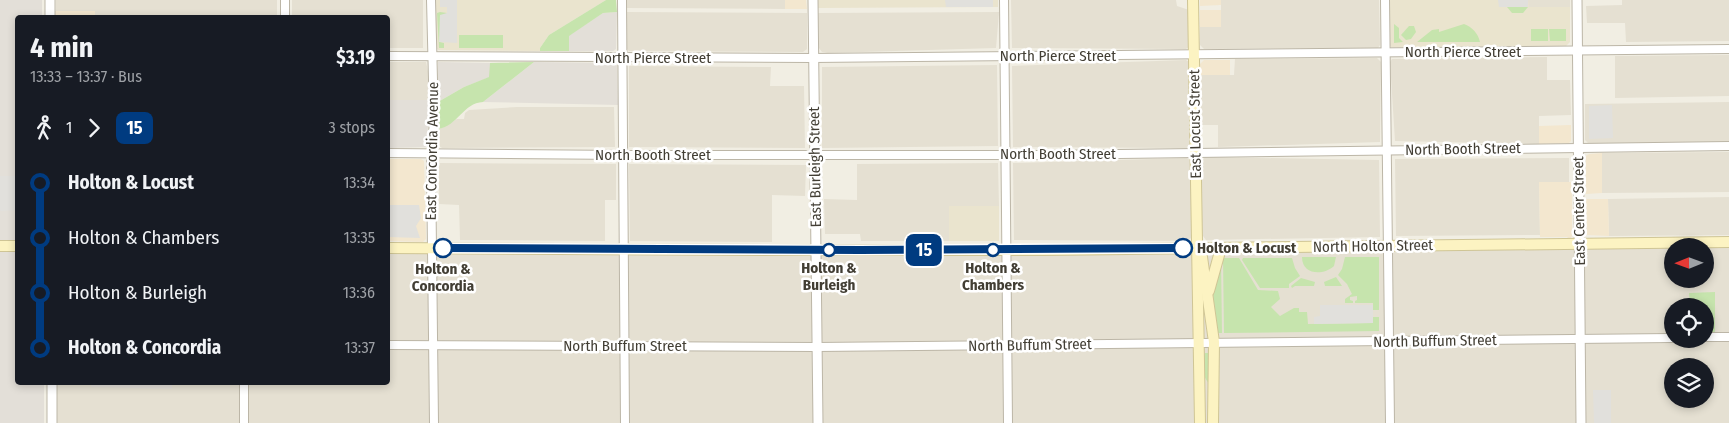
<!DOCTYPE html>
<meta charset="utf-8">
<style>
body{margin:0;font-family:"Fira Sans Condensed",sans-serif;background:#20242c;color:#f1f3f6;height:100vh;display:flex;flex-direction:column;font-size:19px;white-space:nowrap}
*{box-sizing:border-box;margin:0}
p{font-size:16px;color:#9ea1a6}
.icon{flex:none;width:28px;height:28px;fill:none;stroke:currentColor;stroke-width:2;stroke-linecap:round;stroke-linejoin:round}
.map{position:relative;flex:1;overflow:hidden}
.panel{position:absolute;left:15px;top:15px;width:375px;height:370px;display:flex;flex-direction:column;background:#171b24;border-radius:5px;box-shadow:0 2px 8px #0003}
.panel>*{flex:none}
.badge{padding:0 10px;border-radius:8px;font-size:18px;line-height:32px}
.needle{width:32px;rotate:269deg}
.tools{position:absolute;left:1664px;top:238px;display:grid;gap:10px}
.tools a{display:grid;place-items:center;width:50px;height:50px;border-radius:50%;background:#171b24;box-shadow:0 2px 8px #0003;font-size:25px}
.map>.badge{position:absolute;translate:-50% -50%;box-shadow:0 0 0 2px #fff}
.legs{display:flex;align-items:center;gap:8px;height:55px;padding:0 15px;font-size:16px}
.legs p{margin-inline-start:auto}
.headline{display:flex;align-items:center;justify-content:space-between;height:85px;padding:0 15px}
h1{font-size:28px;font-weight:700;line-height:38px}
ul{padding:0 15px;list-style:none}
li{display:flex;align-items:center;gap:18px;height:55px;font-size:19px}
li i{display:grid;place-items:center;width:8px;height:100%;margin:0 6px;background:currentColor}
li i::after{content:'';width:12px;height:12px;margin:-6px;border:4px solid;border-radius:50%;background:#171b24}
li p{margin-inline-start:auto}
li:first-child i{background:linear-gradient(#0000 50%,currentColor 0)}
li:last-child i{background:linear-gradient(currentColor 50%,#0000 0)}
.map>svg:first-child{display:block}
.residential{fill:#e5e0d2;fill-rule:evenodd}
.commercial{fill:#f3e7cf}
.industrial{fill:#e3dfd8}
.education{fill:#eae4ce}
.green{fill:#c6e4ad}
.parking{fill:#e1e0dc}
.lines{fill:none;stroke-linecap:round;stroke-linejoin:round}
.minor-casing{stroke:#bcb6a7;stroke-width:10}
.tertiary-casing{stroke:#bcb6a7;stroke-width:11}
.secondary-casing{stroke:#cfc595;stroke-width:12}
.minor{stroke:#fff;stroke-width:8}
.tertiary{stroke:#fff;stroke-width:9}
.secondary{stroke:#fcf3c2;stroke-width:10}
.line-1-casing{stroke:#fff;stroke-width:11}
.line-1{stroke:#003b80;stroke-width:8}
.stop-1-dot{fill:#fff;stroke:#003b80;stroke-width:2.5}
.labels{text-anchor:middle;stroke-width:5;stroke-linejoin:round;paint-order:stroke}
.street-label{font-size:15px;fill:#423e34;stroke:#fff}
.stop-label{font-size:15px;font-weight:bold;fill:#423e34;stroke:#fff}
</style>
<div class="map">
<svg width="1729" height="423" viewBox="0 0 1729 423">
<rect width="100%" height="100%" fill="#f1eee3"/>
<!-- residential -->
<g class="residential">
<path d="M56,0H277V17H95L94,11H56Z"/>
<path d="M292,0H423V48H388V18L292,17Z"/>
<path d="M625,0H785V9L626,8Z"/>
<path d="M1011,0H1176L1177,6L1189,10V47L1186,49L1012,48Z"/>
<path d="M1221,0H1379L1380,45L1378,48L1204,49L1200,45V27L1221,26Z"/>
<rect x="1528" y="0" width="42" height="7"/>
<path d="M1622,0H1729V41L1626,42L1625,23H1587L1586,6L1622,5Z"/>
<path d="M627,12L807,13V49L803,52L629,51L626,48L625,13Z"/>
<path d="M999,12L996,48L828,53L822,52L819,48L818,13Z"/>
<path d="M1729,55V96L1615,98V56Z"/>
<path d="M1547,57V80H1570L1571,115L1539,116V144L1395,141L1390,62L1392,59Z"/>
<path d="M1377,58L1381,62L1380,142L1218,147V125H1201V75H1234L1235,59Z"/>
<path d="M1186,60L1189,62L1190,145L1187,148L1013,147L1012,66Z"/>
<path d="M388,62H426L429,76V100H388Z"/>
<path d="M997,65L998,146L822,148V67Z"/>
<path d="M629,66L771,67L770,86H804L805,148L629,147Z"/>
<path d="M1729,102V142L1589,144L1585,140V104Z"/>
<path d="M517,107H614L615,147L442,148L439,146L438,129L442,128L457,119H464L465,113L469,110Z"/>
<path d="M1729,152V192L1602,193V153Z"/>
<path d="M1205,157L1379,160L1380,237L1206,240L1203,236L1202,219V161Z"/>
<path d="M1187,158L1191,161L1192,237L1188,241L1014,240L1013,163Z"/>
<path d="M1569,158V182L1539,183L1540,235L1396,236L1395,159Z"/>
<path d="M439,163L616,164V200H605V241L460,240L459,205L439,204Z"/>
<path d="M998,163L999,206H949V241H861L860,234H825L824,199L857,200V164Z"/>
<path d="M629,164L806,165L805,196L772,195V242L630,241Z"/>
<path d="M1729,197V235L1609,236L1608,199Z"/>
<path d="M1672,247V279H1705V247H1729V423H57L56,383L388,382V254ZM1672,306H1705V339H1672ZM1672,366H1705V399H1672Z"/>
</g>
<!-- commercial -->
<g class="commercial">
<path d="M785,0H806L807,9H785Z"/>
<path d="M1200,0H1221V5L1200,6Z"/>
<rect x="1200" y="10" width="21" height="17"/>
<rect x="50" y="11" width="45" height="6"/>
<path d="M1204,60H1230V75H1201L1200,64Z"/>
<path d="M1571,125V141L1569,143L1539,144V126Z"/>
<path d="M1602,153V193L1586,194V156L1589,154Z"/>
<path d="M388,159H421L424,161L426,239L423,242L388,241Z"/>
<path d="M1539,182H1572V236L1570,239L1567,237H1540Z"/>
<path d="M1586,199H1608L1609,236L1587,235Z"/>
</g>
<!-- industrial -->
<g class="industrial">
<path d="M0,0H42V17L18,18V382L44,383V423H0Z"/>
<path d="M617,12L616,49L613,51H569L568,36L603,13Z"/>
<path d="M438,62L490,63V77L464,87L438,102Z"/>
<path d="M534,62L615,63L617,66L618,105L483,102Z"/>
<path d="M388,100H429V116L426,147L388,148Z"/>
<path d="M91,383H172V389L91,387Z"/>
</g>
<!-- education -->
<g class="education">
<path d="M434,0H606L549,35L540,48V51L438,50L436,47L435,32Z"/>
<path d="M818,0H998V7L818,8Z"/>
<path d="M1389,0H1528L1529,7H1570V42L1566,46L1391,47L1389,44Z"/>
<rect x="949" y="206" width="50" height="35"/>
</g>
<!-- green -->
<g class="green">
<path d="M606,0H616L617,12L603,13L569,36V51H540V48L549,35Z"/>
<path d="M1507,7H1528L1523,13H1512Z"/>
<path d="M440,12L447,13L440,42L444,43V48H439L437,13Z"/>
<path d="M1394,24L1399,28V38L1403,42L1394,43Z"/>
<path d="M1464,24C1472,27 1478,33 1480,42H1417L1432,30L1439,29V32Z"/>
<path d="M1409,26H1414L1416,32L1411,39L1406,40L1401,35Z"/>
<rect x="1531" y="29" width="17" height="12"/>
<path d="M1549,29H1566V41H1550Z"/>
<rect x="459" y="35" width="44" height="13"/>
<path d="M534,62L483,102C463,103 458,126 438,129V102L464,87L489,77L490,63Z"/>
<path d="M1302,257H1336L1334,266C1323,276 1302,275 1302,257Z"/>
<path d="M1345,257H1379V310H1373V303H1355V301L1357,300V296L1350,297V300L1353,301V303H1345V299L1352,294L1347,284L1338,275L1342,269Z"/>
<path d="M1223,258H1239L1258,290L1278,291L1280,299L1271,307L1280,316L1294,308H1299V312H1307L1308,324L1373,323V317H1379V331L1224,333Z"/>
<path d="M1243,258H1292L1295,268L1300,276L1289,284V288H1260L1242,260Z"/>
<path d="M1221,259L1222,333H1218L1213,295Z"/>
<path d="M1336,277L1342,286H1325L1324,282Z"/>
<path d="M1301,278L1315,282L1314,286H1295L1292,288L1291,286Z"/>
<path d="M1715,292V333H1705V306H1690L1689,293Z"/>
<path d="M1205,353H1208L1210,356V384C1202,379 1202,362 1205,353Z"/>
</g>
<!-- parking -->
<g class="parking">
<path d="M440,0H457V43L439,42L440,15L447,13V7H440Z"/>
<path d="M945,0H993V7H946Z"/>
<path d="M1498,0H1528V7H1499Z"/>
<path d="M1612,105L1613,138L1589,139V106Z"/>
<path d="M0,176H17V210L0,211Z"/>
<path d="M388,205H419L421,218L416,226L420,238L388,237Z"/>
<path d="M1320,305H1373V323L1314,324V317L1320,316Z"/>
<path d="M1593,390H1611V423H1594Z"/>
</g>
<g class="lines">
<defs>
<g id="minor">
<path d="M285,0V18"/>
<path d="M431,0L434,120L431,162L434,423"/>
<path d="M622,0L625,423"/>
<path d="M1004,0L1008,423"/>
<path d="M1385,0L1390,423"/>
<path d="M388,56L813,58L1729,49"/>
<path d="M388,153L624,155H1043L1729,146"/>
<path d="M1705,337H1729"/>
<path d="M388,345L817,347L1672,338"/>
<path d="M244,382V423"/>
</g>
<g id="tertiary">
<path d="M50,0V18"/>
<path d="M813,0L818,423"/>
<path d="M1577,0L1581,423"/>
<path d="M52,382V423"/>
</g>
<g id="secondary">
<path d="M1193,0C1195,141 1197,282 1200,423"/>
<path d="M0,246H18"/>
<path d="M388,248L770,250H1044L1729,242"/>
<path d="M1198,251L1202,257L1214,342L1213,423"/>
<path d="M1209,291L1221,248"/>
</g>
</defs>
<!-- minor casing -->
<use href="#minor" class="minor-casing"/>
<!-- tertiary casing -->
<use href="#tertiary" class="tertiary-casing"/>
<!-- secondary casing -->
<use href="#secondary" class="secondary-casing"/>
<!-- minor -->
<use href="#minor" class="minor"/>
<!-- tertiary -->
<use href="#tertiary" class="tertiary"/>
<!-- secondary -->
<use href="#secondary" class="secondary"/>
</g>
<g class="lines">
<defs>
<path id="line-1" d="M443,248L860,250L1183,248"/>
</defs>
<!-- line-1 casing -->
<use href="#line-1" class="line-1-casing"/>
<!-- line-1 -->
<use href="#line-1" class="line-1"/>
</g>
<!-- markers -->
<g class="stop-1-dot">
<circle cx="443" cy="248" r="9"/>
<circle cx="1183" cy="248" r="9"/>
<circle cx="829" cy="250" r="6"/>
<circle cx="993" cy="250" r="6"/>
</g>
<g class="labels">
<!-- street labels -->
<g class="street-label">
<text x="1463" y="57">North Pierce Street</text>
<text x="1058" y="61">North Pierce Street</text>
<text x="653" y="63">North Pierce Street</text>
<text transform="translate(1195 124) rotate(-91)" y="5">East Locust Street</text>
<text transform="translate(1463 149) rotate(-1)" y="5">North Booth Street</text>
<text transform="translate(432 151) rotate(-89)" y="5">East Concordia Avenue</text>
<text x="1058" y="159">North Booth Street</text>
<text x="653" y="160">North Booth Street</text>
<text transform="translate(815 167) rotate(-91)" y="5">East Burleigh Street</text>
<text transform="translate(1579 211) rotate(-91)" y="5">East Center Street</text>
<text transform="translate(1373 246) rotate(-1)" y="5">North Holton Street</text>
<text transform="translate(1435 341) rotate(-1)" y="5">North Buffum Street</text>
<text transform="translate(1030 345) rotate(-1)" y="5">North Buffum Street</text>
<text x="625" y="351">North Buffum Street</text>
</g>
<!-- stop labels -->
<g class="stop-label">
<text x="1197" y="253" text-anchor="start">Holton &amp; Locust</text>
<text x="829" y="273">Holton &amp;<tspan x="829" dy="17">Burleigh</tspan></text>
<text x="993" y="273">Holton &amp;<tspan x="993" dy="17">Chambers</tspan></text>
<text x="443" y="274">Holton &amp;<tspan x="443" dy="17">Concordia</tspan></text>
</g>
</g>
</svg>
<div class="tools">
<a><svg class="needle" viewBox="-14 -14 28 28"><path d="M0-13l5 13h-10z" fill="#e53935"/><path d="M0 13l5-13h-10z" fill="#9ea1a6"/></svg></a>
<a><svg class="icon" aria-label="locate" viewBox="0 0 24 24"><circle cx="12" cy="12" r="6"/><path d="M12 2v4M12 18v4M2 12h4M18 12h4"/></svg></a>
<a><svg class="icon" aria-label="layers" viewBox="0 0 24 24"><path d="M12 4l9 5-9 5-9-5zM3 14l9 5 9-5"/></svg></a>
</div>
<b class="badge" style="left:924px;top:250px;background:#003b80;color:#fff">15</b>
<section class="panel">
<div class="headline"><div><h1>4 min</h1><p>13:33 – 13:37 · Bus</p></div><b>$3.19</b></div>
<div class="legs"><svg class="icon" aria-label="walk" viewBox="0 0 24 24"><circle cx="13" cy="4" r="2"/><path d="M13 8l-2 6 4 7M11 14l-3 7M7 12l3-4h3l4 4"/></svg>1<svg class="icon" aria-label="forward" viewBox="0 0 24 24"><path d="M9 5l7 7-7 7"/></svg><b class="badge" style="background:#003b80;color:#fff">15</b><p>3 stops</p></div>
<ul>
<li><i style="color:#003b80"></i><b>Holton &amp; Locust</b><p>13:34</p></li>
<li><i style="color:#003b80"></i><span>Holton &amp; Chambers</span><p>13:35</p></li>
<li><i style="color:#003b80"></i><span>Holton &amp; Burleigh</span><p>13:36</p></li>
<li><i style="color:#003b80"></i><b>Holton &amp; Concordia</b><p>13:37</p></li>
</ul>
</section>
</div>
